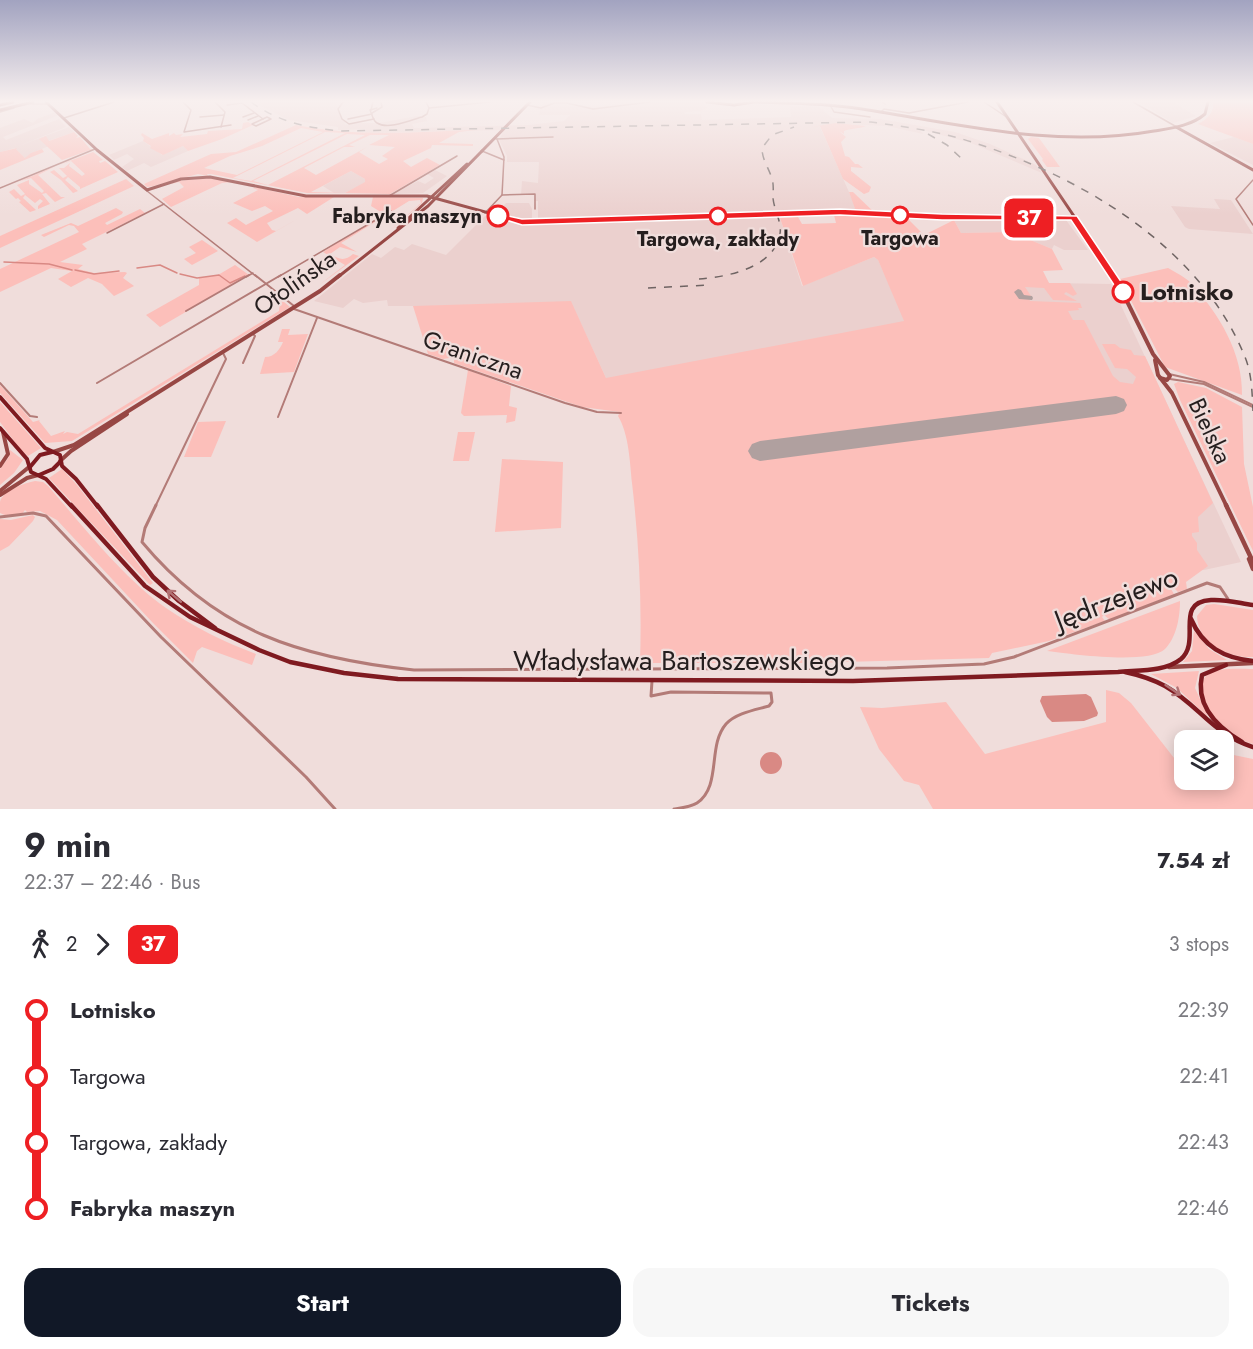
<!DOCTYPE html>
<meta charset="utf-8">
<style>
body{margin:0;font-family:Jost,sans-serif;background:#f7f7f7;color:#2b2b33;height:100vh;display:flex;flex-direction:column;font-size:22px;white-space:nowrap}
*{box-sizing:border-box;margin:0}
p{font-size:20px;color:#7c7c81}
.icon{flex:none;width:33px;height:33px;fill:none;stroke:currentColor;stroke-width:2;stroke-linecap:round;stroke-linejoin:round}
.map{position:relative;height:809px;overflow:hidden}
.drawer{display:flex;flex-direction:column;background:#fff;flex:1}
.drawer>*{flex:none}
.badge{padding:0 12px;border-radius:9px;font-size:21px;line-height:39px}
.buttons{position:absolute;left:1174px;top:730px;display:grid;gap:12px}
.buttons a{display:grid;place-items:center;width:60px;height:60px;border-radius:12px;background:#fff;box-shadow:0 3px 15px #0003;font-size:30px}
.map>.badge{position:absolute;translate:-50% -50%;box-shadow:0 0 0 3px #fff}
.legs{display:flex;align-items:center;gap:9px;height:66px;padding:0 24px;font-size:20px}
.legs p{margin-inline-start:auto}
.head{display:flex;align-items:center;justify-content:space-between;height:102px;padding:0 24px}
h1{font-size:33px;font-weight:700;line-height:45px}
.button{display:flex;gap:12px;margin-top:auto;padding:12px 24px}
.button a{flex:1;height:69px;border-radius:18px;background:#111827;color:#fff;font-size:24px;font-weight:700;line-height:69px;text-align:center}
.button a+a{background:#f7f7f7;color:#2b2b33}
ul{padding:0 24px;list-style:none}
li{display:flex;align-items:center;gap:21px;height:66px;font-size:22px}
li i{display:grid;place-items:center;width:9px;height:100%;margin:0 8px;background:currentColor}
li i::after{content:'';width:15px;height:15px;margin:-8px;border:4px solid;border-radius:50%;background:#fff}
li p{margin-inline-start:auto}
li:first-child i{background:linear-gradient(#0000 50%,currentColor 0)}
li:last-child i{background:linear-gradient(currentColor 50%,#0000 0)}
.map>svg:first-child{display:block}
.built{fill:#ebd0ce}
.green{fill:#fcbfba;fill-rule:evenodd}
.water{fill:#d98984}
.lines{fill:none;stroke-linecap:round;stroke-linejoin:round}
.stream{stroke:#d98984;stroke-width:1.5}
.taxiway{fill:#b0a09f;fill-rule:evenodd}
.runway{fill:#b0a09f;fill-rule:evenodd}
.street-far2{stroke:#b37b77;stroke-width:1.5}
.street-far1{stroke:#b37b77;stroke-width:2}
.street{stroke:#b37b77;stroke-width:3}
.secondary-far2{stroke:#974744;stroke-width:3}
.secondary-far1{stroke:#974744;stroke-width:4}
.secondary{stroke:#974744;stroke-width:4.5}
.primary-far1{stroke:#7f1a20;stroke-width:4}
.primary{stroke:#7f1a20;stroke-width:4.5}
.rail{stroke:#6f6463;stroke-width:1.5;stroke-dasharray:8 8;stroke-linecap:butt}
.oneway{stroke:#b27274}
.line-1{fill:#ee1f23;stroke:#fff;stroke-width:1.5}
.stop-1-dot{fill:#fff;stroke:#ee1f23;stroke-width:3}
.labels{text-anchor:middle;stroke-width:4.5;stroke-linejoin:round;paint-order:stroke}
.far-stop-label{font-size:20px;font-weight:bold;fill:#251e1e;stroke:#f0dddb}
.street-label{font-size:24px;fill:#251e1e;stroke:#f0dddb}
.stop-label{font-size:24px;font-weight:bold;fill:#251e1e;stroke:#f0dddb;text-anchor:start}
.near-street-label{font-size:28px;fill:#251e1e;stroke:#f0dddb}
</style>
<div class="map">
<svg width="1253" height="809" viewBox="0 0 1253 809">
<rect width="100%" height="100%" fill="#f0dddb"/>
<!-- built -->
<g class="built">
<path d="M269,102H336L341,119L346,122L344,124L351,125V123H379L417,116L426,117L427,121L412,124L414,128L529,125L564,121L570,115H539L540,110L536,109L545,102L586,106L641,102H699L705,104L707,108L700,111L684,112L685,114H701L702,120L791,117L790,105L818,106L832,118L880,119L955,132L990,144L1036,165L1042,173L971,143L919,129L923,134L887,126L845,124L820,127L857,210L778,212L802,286L874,257L878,260L896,300L1014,304L1003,278L1047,280L1049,283L1111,284L1241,562L1204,570L631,414L606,378L571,302L431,306H388L387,300L363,303L354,299L343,308L314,301L372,254L381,258L395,247L404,250L412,244L446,255L485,216L493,217L506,203H529L532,209V220L538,219V201H534V195H521L522,181L538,183L539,162H507V156L499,140L504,130L365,133L366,129L338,130V127L289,120L257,104Z"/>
<path d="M1139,102H1173L1196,116L1173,123Z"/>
<path d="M55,112L59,115L3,137L6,140L59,119L66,127L16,147L69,127L74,132L45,142L49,146L32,153L26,159L15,148L0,152V128L24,119L33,123L37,119Z"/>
<path d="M1234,137L1253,144V165L1210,143Z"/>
<path d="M143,141L162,155L183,146L188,151L151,167L144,163L127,171L122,167L134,159L127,154L114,160L109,155Z"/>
<path d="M435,170L447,176L423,193L392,194L418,181L425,184L434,178L427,174Z"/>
<path d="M351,171L365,179L366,182L345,193H334L323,186Z"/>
<path d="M1214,199L1231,200L1253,234L1189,229L1185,227L1171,206L1220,209Z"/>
<path d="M954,220H1066L1088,250H1064L1054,245L1052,249L1011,232L961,233Z"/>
</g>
<!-- green -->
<g class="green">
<path d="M1214,102H1253V144L1198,124C1208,119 1213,113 1214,102Z"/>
<path d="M248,122L253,125L222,139L188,151L183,146L163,155L150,148L151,146L143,141L144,138L141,135L142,133L152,139L169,133V136L174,133L176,135L183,134L180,137L207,134L208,131L242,129L243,123Z"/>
<path d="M836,123L866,126C859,129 851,128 844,131V134L839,131L846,137L841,142L845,156L849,157L855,164H858L863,168L851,167V171L871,187L869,192L864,194L843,179L820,126L811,127Z"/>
<path d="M296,125C355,137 416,132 476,130L459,132L439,143L473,144V146L432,145L431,148L403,161L411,167L427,158L440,165L390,194L345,193L365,182V179L351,171L311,192L343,193H307L211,174H207L208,176L198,174L153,186L147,187L144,184L211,154L236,152ZM301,128L323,132L237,175L204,168L230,156L262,146ZM325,132L345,133L251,181L233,178ZM347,134L365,135L268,185L253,181ZM370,135H389L369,145L395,147L382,156L388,159L379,164L359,152L367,147L316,175L304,168L344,147H355L349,145Z"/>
<path d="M74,132L78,136L76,138L80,137L90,149H93L62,160L39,139L46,136L49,141Z"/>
<path d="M1031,137L1039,138L1060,167H1047L1042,160L1043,159L1028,139Z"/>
<path d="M17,148L16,149L25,158L31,153L42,149L44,152L0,170V152Z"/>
<path d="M93,152L103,160L99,161L100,163L105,161L118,172L80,189V187L68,177L65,180L78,191L73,193L61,180L50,172L54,170L63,178L67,176L59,168H64L70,163L69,166L82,176L85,174L71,161L59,165Z"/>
<path d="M56,166L38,175L61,197H65L55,202L46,193L42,194L50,204L38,209V206L43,201L40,199L35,203L25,195L23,198L36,210L30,212L19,202L21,201L18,198L16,199L9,192L14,189L21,196L25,194L17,185L29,180V184L42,193L44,191L31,178L20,181Z"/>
<path d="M209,178L232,182L222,183L171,207L162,199L184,187L179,182L171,184L177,181Z"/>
<path d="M126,179L134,186L0,248V236Z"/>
<path d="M253,188H259L299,197H334L307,214L298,208L267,223L272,230L276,231L299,218L257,242L227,223L236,218L246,225L273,211L265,206L252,211L233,203L258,190Z"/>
<path d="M849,192H853L877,215L906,217L924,235L954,220L961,233L1011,232L1052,249L1063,270L1043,271L1049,283H1070L1077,294L1073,296L1066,292L1064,294L1077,301L1053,300L1044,288L1025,287L1031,296H1028L1030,301L1080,303L1082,308H1078L1079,310L1068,311L1073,320H1084L1113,376L1120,382L1133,384L1136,377L1127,369L1115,368L1102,344H1115L1120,348L1131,350L1134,355L1145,356L1213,503L1198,517L1199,532L1192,533V536L1197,543V550L1208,566L1186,582L1187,589L1178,592L1173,587L1171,589L1174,594L1110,620L1104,615L1102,617L1105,621L1049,641L992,653L989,658L807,663H640C642,602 639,543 632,483C630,463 629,434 618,416L620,412L582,407L454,363V360L474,354L443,359L428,354L413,306L571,301L606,378L904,321L878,260L874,257L803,286L780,218L798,217L802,224L836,223L834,215L857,214Z"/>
<path d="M373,197L423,198L422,203L387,233L421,203L420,200L409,201L341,243L357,252L340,247L330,254C340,260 345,261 353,254L359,256L319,285L345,265L323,252L391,210L384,214L371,206Z"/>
<path d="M116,208L123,212L122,214L105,223L107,225L140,209L145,213L82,244L87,249L60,262L83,265L78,269L94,273L125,272L127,273L123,278L134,286L114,296L102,284L88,278L71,287L58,279L72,271L51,268L0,292V269L79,232L74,226L69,225L44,237L41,235L71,223L78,226Z"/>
<path d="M202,240L218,251L192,265L184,259L196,253L189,247Z"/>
<path d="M235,265L249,275L160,327L146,315L199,285V278L218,275Z"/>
<path d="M1168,268C1175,272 1185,277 1191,283C1219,314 1243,353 1242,395L1165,367L1120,279Z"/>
<path d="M266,287L290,307L72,441L45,443L0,393V385L33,422L40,420L39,421L51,436L65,431L63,434L67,432L78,434L279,311L280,300Z"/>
<path d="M282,329H290L288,335L308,334L294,372L260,374L265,357C275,357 280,349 283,342H278Z"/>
<path d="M468,370L511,386L509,406L517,408L515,421L506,423L507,415L464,416L461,413Z"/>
<path d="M1178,382L1206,388L1242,407L1244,464L1253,507V551L1180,400L1174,384Z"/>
<path d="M0,402L41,448L28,456L20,449L0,422Z"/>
<path d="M226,421L211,457H184L198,422Z"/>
<path d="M458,432H475L469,461H453Z"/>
<path d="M10,450L23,460L14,473L0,485V469L9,457Z"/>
<path d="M502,459L563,462L561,528L495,532Z"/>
<path d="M62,469L77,485L153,583L150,585L49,478Z"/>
<path d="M35,481L43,482L48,486C82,525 124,579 166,608C194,627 224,642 256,654L252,665L202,647L197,651L193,663L153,623L57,520L40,511L27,512L25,510L22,514L7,516L0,513C0,509 0,506 0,502C2,491 25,483 35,481Z"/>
<path d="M33,515L35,517L33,521L9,546L0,551V519L11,520Z"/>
<path d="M1180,601C1180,616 1177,637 1165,649C1148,665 1071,654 1047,651Z"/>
<path d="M1214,604L1253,610V657C1228,658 1198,644 1197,616L1206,605Z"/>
<path d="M1194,631L1209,649L1227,660L1183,662L1192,651Z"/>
<path d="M1253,669V744C1231,738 1201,713 1202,688C1203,683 1202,679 1207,675C1219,667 1239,669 1253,669Z"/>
<path d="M1199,671L1195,688L1208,717L1177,688L1151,674Z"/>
<path d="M1106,690L1119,693L1131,703L1185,772V780H1224V753L1253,759V809H933L919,785L904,781L879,749L860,707L882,708L946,702L985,754L1106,722Z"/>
</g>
<!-- water -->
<g class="water">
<path d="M1086,694L1091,697L1098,713L1097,716L1084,721L1052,722L1047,717L1040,701L1042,696Z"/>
<circle cx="771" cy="763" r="11"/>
</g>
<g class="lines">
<!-- stream -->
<g class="stream">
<path d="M4,262L49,264L72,270"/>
<path d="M137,268L160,265L177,273"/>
<path d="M75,270L94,274L119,271"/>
<path d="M180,274L197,278L219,275L230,283L245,276"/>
</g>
<!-- taxiway -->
<path class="taxiway" d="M1018,289L1021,290L1024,295L1032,296L1033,298L1032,300L1019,299L1014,292Z"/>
<!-- runway -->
<path class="runway" d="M1116,396L1124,399L1127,405L1124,411L1116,414L760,461L752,458L748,451L752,444L760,441Z"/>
<!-- street-far2 -->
<g class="street-far2">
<path d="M183,102L191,110L184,132L231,125"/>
<path d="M215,102L225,112L221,127"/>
<path d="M343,102L338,109L342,119L349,124L374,119"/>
<path d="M426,102L429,108"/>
<path d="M882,102L885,104"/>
<path d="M984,102L1008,118"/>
<path d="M1133,102L1175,126"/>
<path d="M31,104H47"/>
<path d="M227,105L242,103L263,119"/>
<path d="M527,105L541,108L554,103H567L593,109L650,102"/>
<path d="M830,105L834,112L870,117"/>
<path d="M377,108L370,110C372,114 373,121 377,123C388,130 411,120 422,117L427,114L429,108"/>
<path d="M429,108L490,102"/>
<path d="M371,110L373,102"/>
<path d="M0,112L14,108"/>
<path d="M881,112L884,109L909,113L968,102"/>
<path d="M372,113L382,107L381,102"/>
<path d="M200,117L224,115"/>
<path d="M243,117L254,113"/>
<path d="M267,117L271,119L256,126L252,124Z"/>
<path d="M64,118L114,102"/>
<path d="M348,119L372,114"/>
<path d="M248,120L258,116"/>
<path d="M496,139L553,137"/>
<path d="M482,151L504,160"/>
<path d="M1253,180L1236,199L1253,225"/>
<path d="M0,188L95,149"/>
<path d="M147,191L257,277"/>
<path d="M502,195L535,194V209"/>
<path d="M389,196L457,156"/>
<path d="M485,213L502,195L504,157L497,139"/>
<path d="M107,233L164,204"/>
<path d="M246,277L253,273"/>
<path d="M278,277L391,211"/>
</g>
<!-- street-far1 -->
<g class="street-far1">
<path d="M255,275L294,306"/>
<path d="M294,309L565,403L597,412L621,413"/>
<path d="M186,311L249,275"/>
<path d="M243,363L255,336L253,334"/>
<path d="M1169,374L1204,382L1253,405"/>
<path d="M1170,379L1204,384L1253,407"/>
<path d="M0,383L30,416L37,417"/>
<path d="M97,383L281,275"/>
<path d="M278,417L317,318"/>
<path d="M155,507L226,359L223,353"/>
</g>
<!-- street -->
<g class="street">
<path d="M156,505L145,528L142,542C217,632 301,658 414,670L887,668L984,664L1014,657L1207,583L1220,587L1228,599"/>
<path d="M0,517L33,513L46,516L161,637L306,777L335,809"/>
<path d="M652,681L651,696L671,692L771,693L772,702L769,706C755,710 736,713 726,724C707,746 722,786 697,803C691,807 681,808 674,809"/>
</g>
<!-- secondary-far2 -->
<g class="secondary-far2">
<path d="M46,102L97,150L147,190L181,179L210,177L306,196H427L522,222L844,212L942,217H1073"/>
<path d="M707,102L734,105L754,102"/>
<path d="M755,102C788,103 822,103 855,108C955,123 1053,149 1154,131C1172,128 1191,126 1205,114L1208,102"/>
<path d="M997,102L1115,277"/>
<path d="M0,105L13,102"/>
<path d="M0,110L33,102"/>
<path d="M1176,127L1253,170"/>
<path d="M482,151L530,102"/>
<path d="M398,228L467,164"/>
<path d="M338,277L428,206L482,151"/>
</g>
<!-- secondary-far1 -->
<g class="secondary-far1">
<path d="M1114,275L1153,354L1170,376L1167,380L1160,378"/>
<path d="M1155,360L1158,375L1172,393L1227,507"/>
<path d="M53,452L74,445L320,291L340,275"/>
<path d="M60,461L71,451L127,414"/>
<path d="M0,466L8,454L3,432"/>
<path d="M0,491L29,467"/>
<path d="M0,495L27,478L38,475"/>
</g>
<!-- secondary -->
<g class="secondary">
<path d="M1226,505L1253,562"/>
<path d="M1249,559L1253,569"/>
<path d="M1169,667L1253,663"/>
</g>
<!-- primary-far1 -->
<g class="primary-far1">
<path d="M0,397L45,448L60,455L62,466L76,479L98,507"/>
<path d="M0,428L27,459L31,472L46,479L72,507"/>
<path d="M30,467L40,455L52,452"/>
<path d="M39,475L53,469L60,462"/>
</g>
<!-- primary -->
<g class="primary">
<path d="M71,505L145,586L190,617L259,650L290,662L344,673L398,679L853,681L1118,672C1138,670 1165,672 1181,659C1202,641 1173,602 1211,600C1225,599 1239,603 1253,605"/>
<path d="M97,505L153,577L179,601L215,628"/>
<path d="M1191,619C1203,647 1224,658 1253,661"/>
<path d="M1226,665L1202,675C1195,706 1217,727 1242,742"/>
<path d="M1125,672C1139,675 1152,679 1165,686C1200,706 1211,733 1253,747"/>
</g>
<!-- rail -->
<g class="rail">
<path d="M251,102C278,122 308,128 341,131L871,122C907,127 943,132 978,144C1085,179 1201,248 1245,357C1252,374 1252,393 1253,411"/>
<path d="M928,134L947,145L962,159"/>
<path d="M699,279C727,277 774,268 780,234C782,222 774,210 773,198C773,191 774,185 772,179C769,168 762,160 762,148L772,135L794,127"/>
<path d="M648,288L711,285"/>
</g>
</g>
<!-- one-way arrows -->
<defs><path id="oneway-shaft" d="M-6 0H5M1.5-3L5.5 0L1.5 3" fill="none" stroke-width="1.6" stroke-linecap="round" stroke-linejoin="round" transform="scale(1.5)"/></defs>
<g class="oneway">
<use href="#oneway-shaft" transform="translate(174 596) rotate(-140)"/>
<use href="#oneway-shaft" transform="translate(1173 690) rotate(34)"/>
</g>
<!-- sky -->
<linearGradient id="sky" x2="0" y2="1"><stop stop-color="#a2a3c0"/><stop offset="0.47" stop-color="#f8f0ef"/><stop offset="1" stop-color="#f8f0ef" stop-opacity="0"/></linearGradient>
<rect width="1253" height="215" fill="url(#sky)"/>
<!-- line-1 -->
<path class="line-1" d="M840,209L942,214L1077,216L1128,292L1123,295L1120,294L1071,220H942L840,215L522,225L493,216L498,214L522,219Z"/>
<!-- markers -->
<g class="stop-1-dot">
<circle cx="900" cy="215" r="8"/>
<circle cx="498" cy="216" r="10"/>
<circle cx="718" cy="216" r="8"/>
<circle cx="1123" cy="292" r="10"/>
</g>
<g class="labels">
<!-- far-stop labels -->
<g class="far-stop-label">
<text x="482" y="223" text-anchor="end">Fabryka maszyn</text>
<text x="900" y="245">Targowa</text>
<text x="718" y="246">Targowa, zakłady</text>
</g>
<!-- street labels -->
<g class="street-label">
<text transform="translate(295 283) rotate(-35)" y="8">Otolińska</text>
<text transform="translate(473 355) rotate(19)" y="8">Graniczna</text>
<text transform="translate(1210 431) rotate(65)" y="8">Bielska</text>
</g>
<!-- stop labels -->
<g class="stop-label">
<text x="1140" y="300">Lotnisko</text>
</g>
<!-- near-street labels -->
<g class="near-street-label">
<text transform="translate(1116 598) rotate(-21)" y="10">Jędrzejewo</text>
<text x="684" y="670">Władysława Bartoszewskiego</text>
</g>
</g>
</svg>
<div class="buttons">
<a><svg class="icon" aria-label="layers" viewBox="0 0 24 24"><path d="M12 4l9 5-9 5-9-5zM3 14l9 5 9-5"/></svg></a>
</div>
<b class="badge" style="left:1029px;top:218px;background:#ee1f23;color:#fff">37</b>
</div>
<section class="drawer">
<div class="head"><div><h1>9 min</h1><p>22:37 – 22:46 · Bus</p></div><b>7.54 zł</b></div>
<div class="legs"><svg class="icon" aria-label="walk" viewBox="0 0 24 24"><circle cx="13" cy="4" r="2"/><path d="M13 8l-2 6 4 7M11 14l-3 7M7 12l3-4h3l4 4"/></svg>2<svg class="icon" aria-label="forward" viewBox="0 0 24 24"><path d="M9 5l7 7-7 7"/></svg><b class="badge" style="background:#ee1f23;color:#fff">37</b><p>3 stops</p></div>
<ul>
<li><i style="color:#ee1f23"></i><b>Lotnisko</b><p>22:39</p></li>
<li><i style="color:#ee1f23"></i><span>Targowa</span><p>22:41</p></li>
<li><i style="color:#ee1f23"></i><span>Targowa, zakłady</span><p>22:43</p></li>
<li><i style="color:#ee1f23"></i><b>Fabryka maszyn</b><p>22:46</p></li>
</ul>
<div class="button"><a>Start</a><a>Tickets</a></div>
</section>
